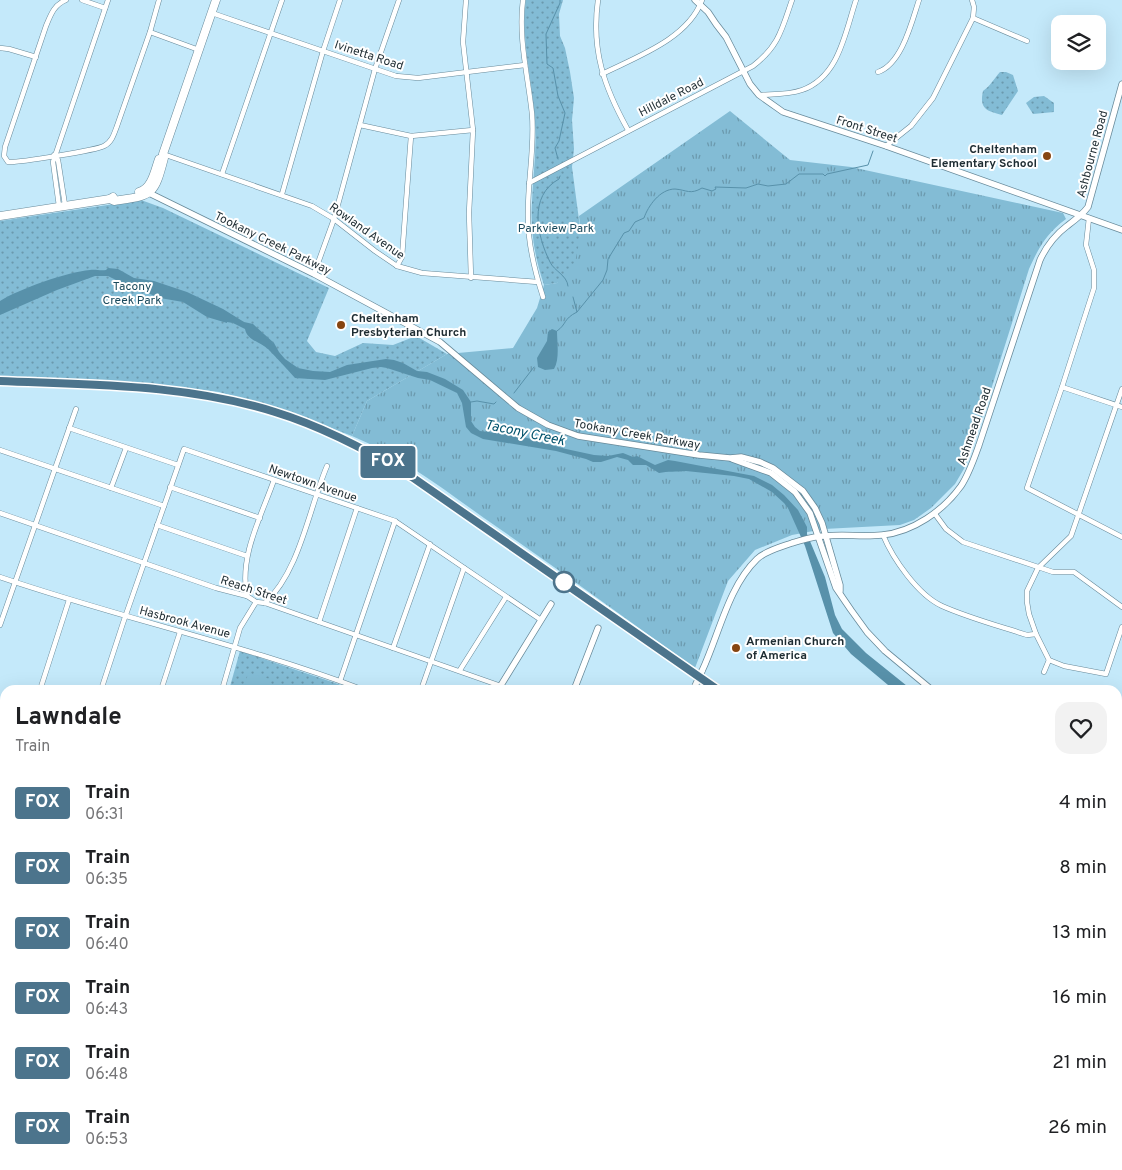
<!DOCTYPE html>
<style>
body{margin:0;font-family:Overpass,sans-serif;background:#f2f2f2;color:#202124;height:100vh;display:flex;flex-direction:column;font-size:19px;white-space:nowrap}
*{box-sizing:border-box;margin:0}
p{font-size:16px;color:#757577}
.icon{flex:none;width:28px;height:28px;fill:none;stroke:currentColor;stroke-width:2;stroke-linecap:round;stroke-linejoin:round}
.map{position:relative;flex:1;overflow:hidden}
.side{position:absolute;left:0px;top:685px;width:1122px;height:485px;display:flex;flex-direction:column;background:#fff;border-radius:15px 15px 0 0;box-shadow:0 5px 20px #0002}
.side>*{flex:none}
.badge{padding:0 10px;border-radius:4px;font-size:18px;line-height:32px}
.buttons{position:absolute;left:1051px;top:15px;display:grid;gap:10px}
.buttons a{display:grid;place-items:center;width:55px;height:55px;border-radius:10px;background:#fff;box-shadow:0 5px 20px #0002;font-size:25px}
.map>.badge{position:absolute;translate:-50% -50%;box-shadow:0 0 0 2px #fff}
.round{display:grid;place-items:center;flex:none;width:52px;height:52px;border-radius:15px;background:#f2f2f2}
.headline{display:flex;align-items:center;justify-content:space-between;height:85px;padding:0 15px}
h1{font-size:24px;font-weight:700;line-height:38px}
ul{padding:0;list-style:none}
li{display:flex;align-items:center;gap:15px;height:65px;padding:0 15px}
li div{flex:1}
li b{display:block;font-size:19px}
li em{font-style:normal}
li .badge{min-width:55px;font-weight:700;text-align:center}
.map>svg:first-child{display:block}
.grass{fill:url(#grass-tufts)}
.park{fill:url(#park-dots)}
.pitch{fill:#83bcd5}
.water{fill:#5891aa}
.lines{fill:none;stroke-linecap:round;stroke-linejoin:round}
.stream{stroke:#5891aa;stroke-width:1}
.street-casing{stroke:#688a9a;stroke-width:5.5}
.secondary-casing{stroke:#688a9a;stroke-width:7}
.highway-casing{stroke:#688a9a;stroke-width:9}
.street{stroke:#fff;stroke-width:4.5}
.secondary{stroke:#fff;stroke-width:5.5}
.highway{stroke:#fff;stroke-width:8}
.rail-casing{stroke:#586e78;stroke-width:3}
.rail{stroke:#fff;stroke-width:1;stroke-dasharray:4;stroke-linecap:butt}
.secondary-bridge-casing{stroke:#688a9a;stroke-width:7;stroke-linecap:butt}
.secondary-bridge{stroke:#fff;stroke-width:5.5}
.line-casing{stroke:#fff;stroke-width:11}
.line{stroke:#4c748c;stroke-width:8}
.poi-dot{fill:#864511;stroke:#fff;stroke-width:2}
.stop-dot{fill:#fff;stroke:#4c748c;stroke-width:2.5}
.labels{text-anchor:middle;stroke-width:4;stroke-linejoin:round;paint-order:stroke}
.street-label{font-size:12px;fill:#1e2c32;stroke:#fff}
.poi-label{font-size:12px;font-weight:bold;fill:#1e2c32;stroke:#fff;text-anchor:start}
.park-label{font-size:12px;fill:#19495c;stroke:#fff}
.water-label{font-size:14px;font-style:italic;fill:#00526c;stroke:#fff}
</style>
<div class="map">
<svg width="1122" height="1170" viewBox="0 0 1122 1170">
<defs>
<pattern id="grass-tufts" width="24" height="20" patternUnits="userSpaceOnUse" patternTransform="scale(1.25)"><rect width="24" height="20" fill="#83bcd5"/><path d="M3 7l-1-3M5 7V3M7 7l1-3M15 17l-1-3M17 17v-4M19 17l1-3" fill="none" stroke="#6b99ad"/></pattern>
<pattern id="park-dots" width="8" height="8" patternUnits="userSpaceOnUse" patternTransform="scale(1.25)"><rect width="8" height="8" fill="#83bcd5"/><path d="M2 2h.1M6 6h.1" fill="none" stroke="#6b99ad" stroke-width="1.8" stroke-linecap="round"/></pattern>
</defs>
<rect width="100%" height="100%" fill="#c4e9fa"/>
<!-- grass -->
<path class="grass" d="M730,111L790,160L851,167L1063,213L1066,219C1046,234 1039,247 1029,269L977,434L965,467L955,484L931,508L914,520L900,525L824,529L792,535L755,550L728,581L695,668C625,618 555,567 484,518C442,488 400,456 352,436L367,401L447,354L513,348L537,308L544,285L557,283L581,235L579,216Z"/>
<!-- park -->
<g class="park">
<path d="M526,0H563L559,14L560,36L565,48L570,72L574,98L572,120L574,149L572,167L581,235L575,262L557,283L544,285C535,258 530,231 532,202C533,175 537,149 535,122C533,83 520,38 526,0Z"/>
<path d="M1000,72H1006L1013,75L1018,91L1002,115C987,111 979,109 983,91C990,86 994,79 1000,72Z"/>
<path d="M1044,96L1054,103V112L1033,114L1026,103L1034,97Z"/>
<path d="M141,200L163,208L329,288L307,341L316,352L335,356L363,343L393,345L416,336L447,354L367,401L352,436L287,411L219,392L154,384L0,377V221Z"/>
<path d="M240,651L356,690H229Z"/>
</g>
<!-- pitch -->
<path class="pitch" d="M248,673L270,679L269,690H244Z"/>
<!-- water -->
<g class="water">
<path d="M108,268L118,269L134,278L154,281L187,292L223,309L244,322L253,324L274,343L279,352L285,359L298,368L313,371L330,372L347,365L386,359L394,360L403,363L417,371L427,372L445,379L463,390L471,402V421L475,427L480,431L520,436L566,449L594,455L608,456L623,453L633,457L637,456L655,465L668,460L675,461L754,476L772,485L784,495L798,510L807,527V534L825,577L835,615L842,629L866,653L912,690H894L851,654L833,633L805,546L788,508L784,503L772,492L749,479L734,476L686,471C676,472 668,471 659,473L646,465H633L628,460L617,457L601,462H593L586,459L556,451L483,439L471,433L466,427L462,403L457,393L430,380L418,378L387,368L381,367L372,368L325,380L295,378C286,368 277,358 268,349C260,342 247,340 245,329L233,323L227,322V323L207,317L183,302L160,298L122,283L108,276H95L57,290L0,315V301C19,289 67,272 90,270C95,269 100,271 106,270Z"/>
<path d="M552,329L557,331C557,342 560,359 554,369L545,370L538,367L537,358L547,341L548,332Z"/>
</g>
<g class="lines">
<!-- stream -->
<g class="stream">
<path d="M558,159L555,148L559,141L565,113L558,96L553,68L547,64L546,34L560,3V0"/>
<path d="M560,176L559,179C528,196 537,236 550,262C554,271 567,275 568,286"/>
<path d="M577,312L603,280L607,270L608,259L624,233L629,231L635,222L644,218C648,206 660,189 675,189C687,190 690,195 702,188L712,191L716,189L715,187L746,188L758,184L768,186L786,184L799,174H823L825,176L827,174L868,165L873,151"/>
<path d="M557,331C567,324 563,319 577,312L573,297"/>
<path d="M514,393L534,367"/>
<path d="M471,402L477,401L494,404L496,402"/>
</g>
<defs>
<g id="street">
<path d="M66,0C54,5 51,14 46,26L5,147L4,156L8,162C17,163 97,150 104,146C112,142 114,134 117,126L150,32L159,0"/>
<path d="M82,0L105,8"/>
<path d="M466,0L463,42L473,130L469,213L471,278"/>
<path d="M523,0C518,38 528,76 532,114C535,149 527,183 528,218C528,244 535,272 543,297"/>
<path d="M598,0C591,50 604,87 628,130"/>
<path d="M212,13L396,76L418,78L525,65"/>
<path d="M973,18L1027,41"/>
<path d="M150,32L199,50"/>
<path d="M0,48L9,49L36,57"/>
<path d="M878,72C902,64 912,21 919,0"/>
<path d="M602,74C636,57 688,39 702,0"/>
<path d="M759,95C773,94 788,95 802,90C839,77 845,33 856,0"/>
<path d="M360,125L411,136L473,130"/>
<path d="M886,146L911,126L933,98L973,18L974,7L972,0"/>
<path d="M163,154L312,206L334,219L375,251L397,266L422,273L538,282"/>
<path d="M54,155L58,160L65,205"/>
<path d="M222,174L282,0"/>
<path d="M529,183L753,66C779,46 782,29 792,0"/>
<path d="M282,194L323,51L340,0"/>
<path d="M59,206L53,162L108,0"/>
<path d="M1089,218L1086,245L1094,270V288L1062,387L1027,488L1122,537"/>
<path d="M397,266L402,257L411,136"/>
<path d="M314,274L334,219L375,69L399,0"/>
<path d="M1062,387L1122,407"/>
<path d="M69,428L178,465"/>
<path d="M0,450L164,506"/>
<path d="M170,487L260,518"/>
<path d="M111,488L126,448"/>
<path d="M0,513L216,588L247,596L256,602L265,603L501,686"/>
<path d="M935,514L946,529L963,542L1053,572H1074L1122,607"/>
<path d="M157,525L247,556"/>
<path d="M883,535C893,559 918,595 942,606C969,618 999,626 1027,635L1036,634L1049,660L1064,666L1106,674L1122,627"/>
<path d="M0,577C120,618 245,645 364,690"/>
<path d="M247,596C239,556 261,517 274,480"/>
<path d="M265,603C300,571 309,508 327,466"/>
<path d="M319,622L357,508"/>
<path d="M0,625L76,409"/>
<path d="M1036,634L1029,614L1027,602V591L1038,568L1071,536L1122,389"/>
<path d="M393,648L430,544"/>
<path d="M460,670L506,597"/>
<path d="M1044,672L1049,660"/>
<path d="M340,681L395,521"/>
<path d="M40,690L69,600"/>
<path d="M101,690L123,623L184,449L395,521L541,620"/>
<path d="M161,690L180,632"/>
<path d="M222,690L240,628L256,602"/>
<path d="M421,690L464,568"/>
<path d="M0,757L5,742"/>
<path d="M0,839L5,840"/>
<path d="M0,871L5,856"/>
<path d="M1118,896L1122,897"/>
<path d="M0,1002L5,987"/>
<path d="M0,1020L5,1021"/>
<path d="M0,1056L5,1057"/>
<path d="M1118,1087L1122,1088"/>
<path d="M1118,1151L1122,1137"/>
<path d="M382,1165L398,1170"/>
<path d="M566,1165L581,1170"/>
<path d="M669,1170L670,1165"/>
<path d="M721,1170L723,1165"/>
<path d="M773,1170L775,1165"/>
<path d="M824,1170L826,1165"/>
<path d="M878,1170L880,1165"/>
<path d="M931,1170L933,1165"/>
<path d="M1111,1170L1113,1165"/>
</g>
<g id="secondary">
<path d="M695,0L708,12L716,24L726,37L750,84L759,95L783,112L886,146L1122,230"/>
<path d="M147,192L314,274L440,342L518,408L548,425L578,436L699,455L730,458L741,457L760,462L773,468L803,491L815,508L822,523L840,585V591"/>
<path d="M732,459L771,473L795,492L810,513L836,588L851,610L867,632L885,651L932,690"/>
<path d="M702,671C719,635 728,587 757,559C765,551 781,547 792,543C803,540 813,536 825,536C844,534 863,537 882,535C913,532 943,511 961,486C969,474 974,459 979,445L1040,260C1046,247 1055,235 1067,226C1075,220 1082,215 1088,207L1122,84"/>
<path d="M498,690L551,604"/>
<path d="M574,690L598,628"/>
<path d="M0,736L5,739"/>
<path d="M1118,798L1122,799"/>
<path d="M1118,990L1122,985"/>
<path d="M0,1099L5,1102"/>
<path d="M169,1165L184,1170"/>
<path d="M979,1165L993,1170"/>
<path d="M298,1170L300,1165"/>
<path d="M412,1170L414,1165"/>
<path d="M528,1170L530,1165"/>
<path d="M801,1170L811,1165"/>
</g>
<g id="highway">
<path d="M139,192C152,189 155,170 159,159"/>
<path d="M110,199L114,201C152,195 154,197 164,158L163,154L216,0"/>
<path d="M0,216L110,199L113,197"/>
</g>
</defs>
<!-- street casing -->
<use href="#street" class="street-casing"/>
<!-- secondary casing -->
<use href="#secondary" class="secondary-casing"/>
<!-- highway casing -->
<use href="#highway" class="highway-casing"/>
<!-- street -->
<use href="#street" class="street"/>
<!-- secondary -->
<use href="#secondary" class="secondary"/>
<!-- highway -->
<use href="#highway" class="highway"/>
<defs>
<g id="rail">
<path d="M0,381C92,384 186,383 275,412C324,427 369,451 412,477L718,690"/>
<path d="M1118,965L1122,967"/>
</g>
</defs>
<!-- rail casing -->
<use href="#rail" class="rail-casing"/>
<!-- rail -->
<use href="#rail" class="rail"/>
<defs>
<path id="secondary-bridge" d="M695,686L702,671"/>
</defs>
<!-- secondary-bridge casing -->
<use href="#secondary-bridge" class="secondary-bridge-casing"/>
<!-- secondary-bridge -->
<use href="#secondary-bridge" class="secondary-bridge"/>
</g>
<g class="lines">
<defs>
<path id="line" d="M0,381C93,385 186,384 275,412C324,427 369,451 412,477L718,690"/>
</defs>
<!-- line casing -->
<use href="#line" class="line-casing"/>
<!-- line -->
<use href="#line" class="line"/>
</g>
<!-- markers -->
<g class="poi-dot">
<circle cx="1047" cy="156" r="5"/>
<circle cx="341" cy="325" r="5"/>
<circle cx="736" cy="648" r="5"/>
</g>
<circle class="stop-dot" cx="564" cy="582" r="10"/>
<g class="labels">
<!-- street labels -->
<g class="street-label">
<text transform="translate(369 55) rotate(18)" y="4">Ivinetta Road</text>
<text transform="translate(671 97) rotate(-27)" y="4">Hilldale Road</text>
<text transform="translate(867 129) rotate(18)" y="4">Front Street</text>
<text transform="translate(1092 154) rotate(-75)" y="4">Ashbourne Road</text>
<text transform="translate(367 231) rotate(35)" y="4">Rowland Avenue</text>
<text transform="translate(273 243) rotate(26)" y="4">Tookany Creek Parkway</text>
<text transform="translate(974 426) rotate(-71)" y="4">Ashmead Road</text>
<text transform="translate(637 434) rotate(10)" y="4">Tookany Creek Parkway</text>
<text transform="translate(313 483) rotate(19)" y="4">Newtown Avenue</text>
<text transform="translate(254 590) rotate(18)" y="4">Reach Street</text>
<text transform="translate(185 622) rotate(15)" y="4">Hasbrook Avenue</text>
</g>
<!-- poi labels -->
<g class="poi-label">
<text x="1037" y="153" text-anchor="end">Cheltenham<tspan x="1037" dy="14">Elementary School</tspan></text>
<text x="351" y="322">Cheltenham<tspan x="351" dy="14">Presbyterian Church</tspan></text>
<text x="746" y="645">Armenian Church<tspan x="746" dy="14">of America</tspan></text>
</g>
<!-- park labels -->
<g class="park-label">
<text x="556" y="232">Parkview Park</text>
<text x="132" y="290">Tacony<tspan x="132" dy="14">Creek Park</tspan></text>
</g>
<!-- water labels -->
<g class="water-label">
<text transform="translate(525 432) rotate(12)" y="5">Tacony Creek</text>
</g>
</g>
</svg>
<div class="buttons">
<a><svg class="icon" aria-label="layers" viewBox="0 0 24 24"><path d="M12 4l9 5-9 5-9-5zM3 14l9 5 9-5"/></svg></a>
</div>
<b class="badge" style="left:388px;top:462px;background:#4c748c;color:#fff">FOX</b>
<section class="side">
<div class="headline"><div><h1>Lawndale</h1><p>Train</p></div><a class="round"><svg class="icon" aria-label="heart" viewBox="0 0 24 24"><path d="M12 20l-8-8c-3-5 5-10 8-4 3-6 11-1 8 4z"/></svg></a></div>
<ul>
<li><span class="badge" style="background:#4c748c;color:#fff">FOX</span><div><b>Train</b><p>06:31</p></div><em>4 min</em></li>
<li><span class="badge" style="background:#4c748c;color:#fff">FOX</span><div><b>Train</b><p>06:35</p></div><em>8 min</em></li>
<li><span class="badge" style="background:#4c748c;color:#fff">FOX</span><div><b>Train</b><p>06:40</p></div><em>13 min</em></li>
<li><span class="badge" style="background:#4c748c;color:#fff">FOX</span><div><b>Train</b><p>06:43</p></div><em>16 min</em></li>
<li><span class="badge" style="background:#4c748c;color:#fff">FOX</span><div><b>Train</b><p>06:48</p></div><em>21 min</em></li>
<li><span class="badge" style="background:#4c748c;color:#fff">FOX</span><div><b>Train</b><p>06:53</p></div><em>26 min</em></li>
</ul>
</section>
</div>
